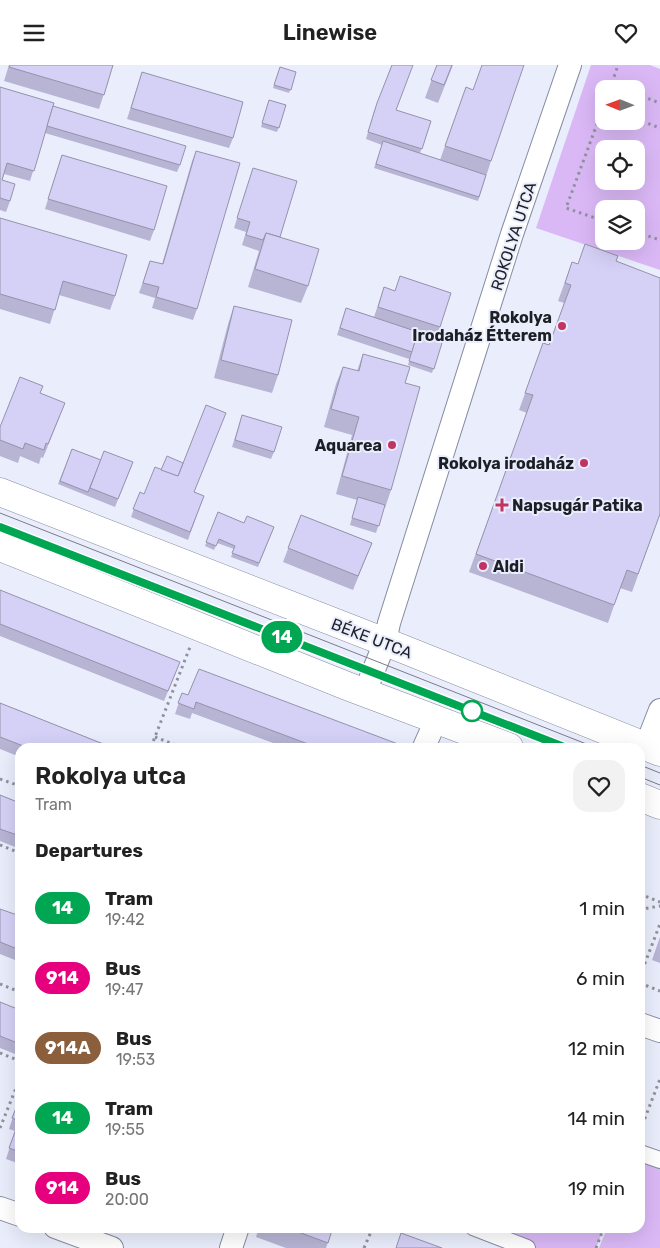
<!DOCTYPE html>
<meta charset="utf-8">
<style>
body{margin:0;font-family:Rubik,sans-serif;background:#f2f2f2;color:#222;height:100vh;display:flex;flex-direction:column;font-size:19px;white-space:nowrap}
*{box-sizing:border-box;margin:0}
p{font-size:16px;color:#767676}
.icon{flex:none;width:28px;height:28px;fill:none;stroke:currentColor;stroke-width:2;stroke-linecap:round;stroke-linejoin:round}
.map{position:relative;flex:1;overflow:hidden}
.panel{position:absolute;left:15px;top:678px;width:630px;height:490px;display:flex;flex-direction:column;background:#fff;border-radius:15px;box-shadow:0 5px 20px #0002}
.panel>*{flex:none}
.badge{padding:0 10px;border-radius:16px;font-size:18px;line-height:32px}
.needle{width:32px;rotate:271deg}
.buttons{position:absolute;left:595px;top:15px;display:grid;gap:10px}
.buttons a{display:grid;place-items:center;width:50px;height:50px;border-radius:10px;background:#fff;box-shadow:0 5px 20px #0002;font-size:25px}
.map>.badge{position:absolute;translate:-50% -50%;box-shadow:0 0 0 2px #fff}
h2{padding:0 20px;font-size:19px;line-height:45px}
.round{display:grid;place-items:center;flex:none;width:52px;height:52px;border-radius:15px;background:#f2f2f2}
.head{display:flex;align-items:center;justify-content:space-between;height:85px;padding:0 20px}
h1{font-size:24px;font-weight:600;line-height:38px}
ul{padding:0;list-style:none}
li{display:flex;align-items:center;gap:15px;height:70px;padding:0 20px}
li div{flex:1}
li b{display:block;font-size:19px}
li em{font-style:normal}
li .badge{min-width:55px;font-weight:700;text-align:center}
header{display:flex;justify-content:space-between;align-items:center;height:65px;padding:0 20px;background:#fff;font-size:22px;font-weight:600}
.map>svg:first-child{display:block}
.green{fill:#dab8f6;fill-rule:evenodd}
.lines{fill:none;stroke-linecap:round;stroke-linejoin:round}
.pedestrian-casing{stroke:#858ca1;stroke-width:18}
.minor-casing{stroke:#858ca1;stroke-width:24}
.secondary-casing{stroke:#858ca1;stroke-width:29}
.path{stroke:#8f929d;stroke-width:3;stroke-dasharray:2.5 4;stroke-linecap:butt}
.pedestrian{stroke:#fff;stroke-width:16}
.minor{stroke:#fff;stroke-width:22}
.secondary{stroke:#fff;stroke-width:28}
.tram{stroke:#7a7d88;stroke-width:1}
.wall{fill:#b7b4d4}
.building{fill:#d5d1f6;stroke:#9592ac}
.line-casing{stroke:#fff;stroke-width:11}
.line{stroke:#00a651;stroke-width:8}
.poi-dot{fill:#c13360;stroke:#eaeefc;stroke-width:2}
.stop-dot{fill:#fff;stroke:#00a651;stroke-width:2.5}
.labels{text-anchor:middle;stroke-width:4;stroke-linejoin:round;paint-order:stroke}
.street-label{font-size:16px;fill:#1d1f27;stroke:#eaeefc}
.poi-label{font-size:16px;font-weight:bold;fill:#1d1f27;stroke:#eaeefc;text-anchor:end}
</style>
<header><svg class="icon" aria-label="menu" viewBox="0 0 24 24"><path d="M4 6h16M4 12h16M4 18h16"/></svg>Linewise<svg class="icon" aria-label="heart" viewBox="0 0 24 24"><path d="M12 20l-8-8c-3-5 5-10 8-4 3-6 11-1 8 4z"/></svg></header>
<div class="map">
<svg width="660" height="1183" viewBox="0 0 660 1183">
<rect width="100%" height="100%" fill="#eaeefc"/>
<!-- green -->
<g class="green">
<path d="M591,0H650L660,4V205L536,163ZM604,24H636V56H604ZM604,84H636V116H604ZM604,144H636V176H604Z"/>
<path d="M640,1095L660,1103V1183H599L607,1163L640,1162Z"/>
<path d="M483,1163H604L596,1183H532Z"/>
</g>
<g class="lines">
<defs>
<g id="pedestrian">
<path d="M640,1088L660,1095"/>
<path d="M473,1162L527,1183"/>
</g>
<g id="minor">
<path d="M365,627L385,577L389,558L512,169L570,0"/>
<path d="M646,681L660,645"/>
<path d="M424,682L436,655"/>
<path d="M640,959L660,966"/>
<path d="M0,1143L20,1150"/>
<path d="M55,1162L112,1183"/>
<path d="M231,1183L238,1162"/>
</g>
<g id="secondary">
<path d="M0,427L403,584L660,687"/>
<path d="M0,482L347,621L509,682"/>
<path d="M640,732L660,740"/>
</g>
</defs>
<!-- pedestrian casing -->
<use href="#pedestrian" class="pedestrian-casing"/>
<!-- minor casing -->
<use href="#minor" class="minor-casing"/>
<!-- secondary casing -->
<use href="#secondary" class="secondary-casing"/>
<!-- path -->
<g class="path">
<path d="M611,19L623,24"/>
<path d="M610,24L618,0"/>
<path d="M636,29L660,38"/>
<path d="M604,40L566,143L604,156"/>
<path d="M636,54L660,63"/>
<path d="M636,167L660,175"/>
<path d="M155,672L181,682"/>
<path d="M151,682L190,582"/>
<path d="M0,714L20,721"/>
<path d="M0,780L20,788"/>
<path d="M640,829L660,837"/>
<path d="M640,846L648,843L660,841"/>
<path d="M640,911L660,859"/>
<path d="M640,918L660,926"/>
<path d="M0,919L20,927"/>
<path d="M0,988L20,996"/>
<path d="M0,1063L20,1013"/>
<path d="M640,1066L660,1014"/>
<path d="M364,1183L373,1162"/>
<path d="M596,1183L604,1162"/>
</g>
<!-- pedestrian -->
<use href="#pedestrian" class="pedestrian"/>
<!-- minor -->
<use href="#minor" class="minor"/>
<!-- secondary -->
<use href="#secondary" class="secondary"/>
<!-- tram -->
<g class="tram">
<path d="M0,448L594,682"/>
<path d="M0,462L564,682"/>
<path d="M640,700L660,708"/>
<path d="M640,712L660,720"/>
</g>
</g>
<!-- wall -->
<g class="wall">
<path d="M9,0H113L99,44L4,16Z"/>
<path d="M392,0L396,46L431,56L420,88L440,95L466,22L491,96L478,136L374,103L382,80L366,74L374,46Z"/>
<path d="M437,0H453L438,38L425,33Z"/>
<path d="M280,2L296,7L289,28L273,23Z"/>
<path d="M142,7L233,73L229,83L127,54Z"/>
<path d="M0,22L53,41L180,100L177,107L45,68L30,116L4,109L2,115L10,136L6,147L0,145Z"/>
<path d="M269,35L286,40L277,67L261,62Z"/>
<path d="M196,86L197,244L193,255L152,243L155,233L139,228L150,196L162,199L192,96Z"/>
<path d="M62,90L154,165L150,176L45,144Z"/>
<path d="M253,103L280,172L308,221L301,238L248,222L259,186L242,180L246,167L234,163Z"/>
<path d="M0,153L115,231L110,245L59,230L50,259L0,244Z"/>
<path d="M616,196L660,449L632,527L620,523L608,558L469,507L527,348L519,345L543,278L549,280L564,238L558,236L572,197L578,199Z"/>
<path d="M400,211L440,262L435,276L442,278L432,308L408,300L411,289L409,294L337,270L346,243L374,252L384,222L395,226Z"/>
<path d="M234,241L278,310L272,328L214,313L228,259Z"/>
<path d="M363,289L405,318L391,425L385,443H384L376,468L350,460L357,435L336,429L352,370L324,362L336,319L343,302L357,306Z"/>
<path d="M40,328L60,351L43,393L41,392L39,399L20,391L18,398L0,391V362Z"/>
<path d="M242,350L274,387L271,394L232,382Z"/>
<path d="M72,384L101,395L133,397L115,442L58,419Z"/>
<path d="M140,427L144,429L195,427L204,431L188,475L131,452Z"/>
<path d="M218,447L244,458L274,462L258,502L231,492L234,484L217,478L214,485L205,481Z"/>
<path d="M301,450L372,478L353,525L283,497Z"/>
<path d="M0,525L176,607L164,636L0,571Z"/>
<path d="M182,628L188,630L396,682H284L192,648L190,654L175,649Z"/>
<path d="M0,638L111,682H20V692L0,684Z"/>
<path d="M0,730L20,738V784L0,776Z"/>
<path d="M0,844L20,851V897L0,889Z"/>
<path d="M660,872V898L652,895Z"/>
<path d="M0,937L20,945V991L0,983Z"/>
<path d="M16,1043L20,1044V1099L6,1094L15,1066L9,1064Z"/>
<path d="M197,1162H205V1165Z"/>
<path d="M259,1162H333L326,1183H286L256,1172Z"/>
</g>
<!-- building -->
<g class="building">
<path d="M10,0H113L104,30L9,2Z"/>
<path d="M392,0H413L396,45L431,56L422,84L368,67L377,38Z"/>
<path d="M437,0H452L444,20L431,15Z"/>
<path d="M482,0H524L491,96L445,81L466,22L473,25Z"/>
<path d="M280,2L296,7L291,25L274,20Z"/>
<path d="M142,7L243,37L233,73L131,43Z"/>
<path d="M0,22L54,38L34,106L7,98L2,115L15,119L10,136L0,133Z"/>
<path d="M269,35L286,40L279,63L262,58Z"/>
<path d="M53,41L186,81L180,100L47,61Z"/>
<path d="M383,76L486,110L479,132L376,99Z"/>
<path d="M196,86L240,98L197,244L156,232L159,222L143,218L150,196L163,199Z"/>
<path d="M62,90L167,121L154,165L48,134Z"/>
<path d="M253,103L297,116L280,172L266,168L263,175L246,170L250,157L237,153Z"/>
<path d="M0,153L127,190L115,231L63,216L55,245L0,229Z"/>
<path d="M266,168L319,184L308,221L255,204Z"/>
<path d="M585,179L618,191L616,196L660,213V449L638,509L627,505L614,540L476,489L533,330L525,328L543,278L549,280L571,220L565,218L572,197L578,199Z"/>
<path d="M400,211L451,228L440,262L378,242L384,222L395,226Z"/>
<path d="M234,241L292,255L278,310L221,295Z"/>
<path d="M346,243L418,267L412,287L340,263Z"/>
<path d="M417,270L442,278L434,304L409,296Z"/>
<path d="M363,289L410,302L405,318L420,322L391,425L342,411L359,352L331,344L343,302L359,306Z"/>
<path d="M20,312L43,321L40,328L65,338L48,379L46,378L44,385L25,378L23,384L0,375V362Z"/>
<path d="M206,340L226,348L194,427L204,431L190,467L133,444L140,427L144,429L155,402L178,411Z"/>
<path d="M242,350L282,362L274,387L235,375Z"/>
<path d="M72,384L101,395L88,427L60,416Z"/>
<path d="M104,386L133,397L118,434L90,423Z"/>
<path d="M167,391L183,398L178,411L161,405Z"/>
<path d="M358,432L385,440L379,461L352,453Z"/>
<path d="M218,447L244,458L247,451L274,462L259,498L232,488L235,481L219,474L216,481L206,477Z"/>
<path d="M301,450L372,478L358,511L288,483Z"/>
<path d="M0,525L180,597L168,626L0,559Z"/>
<path d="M199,604L398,679L396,682H316L196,637L194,644L178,638L182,628L188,630Z"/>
<path d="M0,638L111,682H26L0,672Z"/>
<path d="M0,730L20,738V771L0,764Z"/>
<path d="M0,844L20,851V885L0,877Z"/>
<path d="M0,937L20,945V979L0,971Z"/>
<path d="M16,1043L20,1044V1087L9,1083L19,1056L12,1053Z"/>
<path d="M285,1162H333L328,1178Z"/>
<path d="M401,1168L442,1183H396Z"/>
</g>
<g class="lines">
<defs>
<path id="line" d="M0,462L564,682"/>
</defs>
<!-- line casing -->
<use href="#line" class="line-casing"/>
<!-- line -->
<use href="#line" class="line"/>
</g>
<!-- markers -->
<g class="poi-dot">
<circle cx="562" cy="261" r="5"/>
<circle cx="392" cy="380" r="5"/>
<circle cx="584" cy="398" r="5"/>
<path d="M499.5 432.5h5v5h5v5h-5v5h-5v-5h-5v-5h5z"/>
<circle cx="483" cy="501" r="5"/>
</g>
<circle class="stop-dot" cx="472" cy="646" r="10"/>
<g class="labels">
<!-- street labels -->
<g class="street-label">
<text transform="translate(513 171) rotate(-72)" y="6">ROKOLYA UTCA</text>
<text transform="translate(372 573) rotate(21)" y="6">BÉKE UTCA</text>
</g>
<!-- poi labels -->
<g class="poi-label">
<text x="552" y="258">Rokolya<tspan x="552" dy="18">Irodaház Étterem</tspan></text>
<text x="382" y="386">Aquarea</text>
<text x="574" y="404">Rokolya irodaház</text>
<text x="512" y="446" text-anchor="start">Napsugár Patika</text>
<text x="493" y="507" text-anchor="start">Aldi</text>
</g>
</g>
</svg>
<div class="buttons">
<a><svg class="needle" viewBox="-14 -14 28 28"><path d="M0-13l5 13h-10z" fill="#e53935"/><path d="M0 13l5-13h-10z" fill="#767676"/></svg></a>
<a><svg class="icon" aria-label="locate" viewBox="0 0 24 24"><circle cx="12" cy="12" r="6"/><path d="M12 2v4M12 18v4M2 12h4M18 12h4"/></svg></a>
<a><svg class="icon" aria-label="layers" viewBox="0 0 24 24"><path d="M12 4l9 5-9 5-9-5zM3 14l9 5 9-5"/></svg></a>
</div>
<b class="badge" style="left:282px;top:572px;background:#00a651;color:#fff">14</b>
<section class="panel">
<div class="head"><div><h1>Rokolya utca</h1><p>Tram</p></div><a class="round"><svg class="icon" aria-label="heart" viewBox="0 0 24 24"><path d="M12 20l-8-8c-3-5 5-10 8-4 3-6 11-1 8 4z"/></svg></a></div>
<h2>Departures</h2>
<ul>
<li><span class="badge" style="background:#00a651;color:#fff">14</span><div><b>Tram</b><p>19:42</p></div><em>1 min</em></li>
<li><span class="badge" style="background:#e6007e;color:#fff">914</span><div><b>Bus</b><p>19:47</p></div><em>6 min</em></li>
<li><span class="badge" style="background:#8b5e3c;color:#fff">914A</span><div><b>Bus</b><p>19:53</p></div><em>12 min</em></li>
<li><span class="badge" style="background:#00a651;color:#fff">14</span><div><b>Tram</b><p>19:55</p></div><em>14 min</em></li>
<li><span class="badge" style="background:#e6007e;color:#fff">914</span><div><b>Bus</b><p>20:00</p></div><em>19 min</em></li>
</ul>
</section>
</div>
